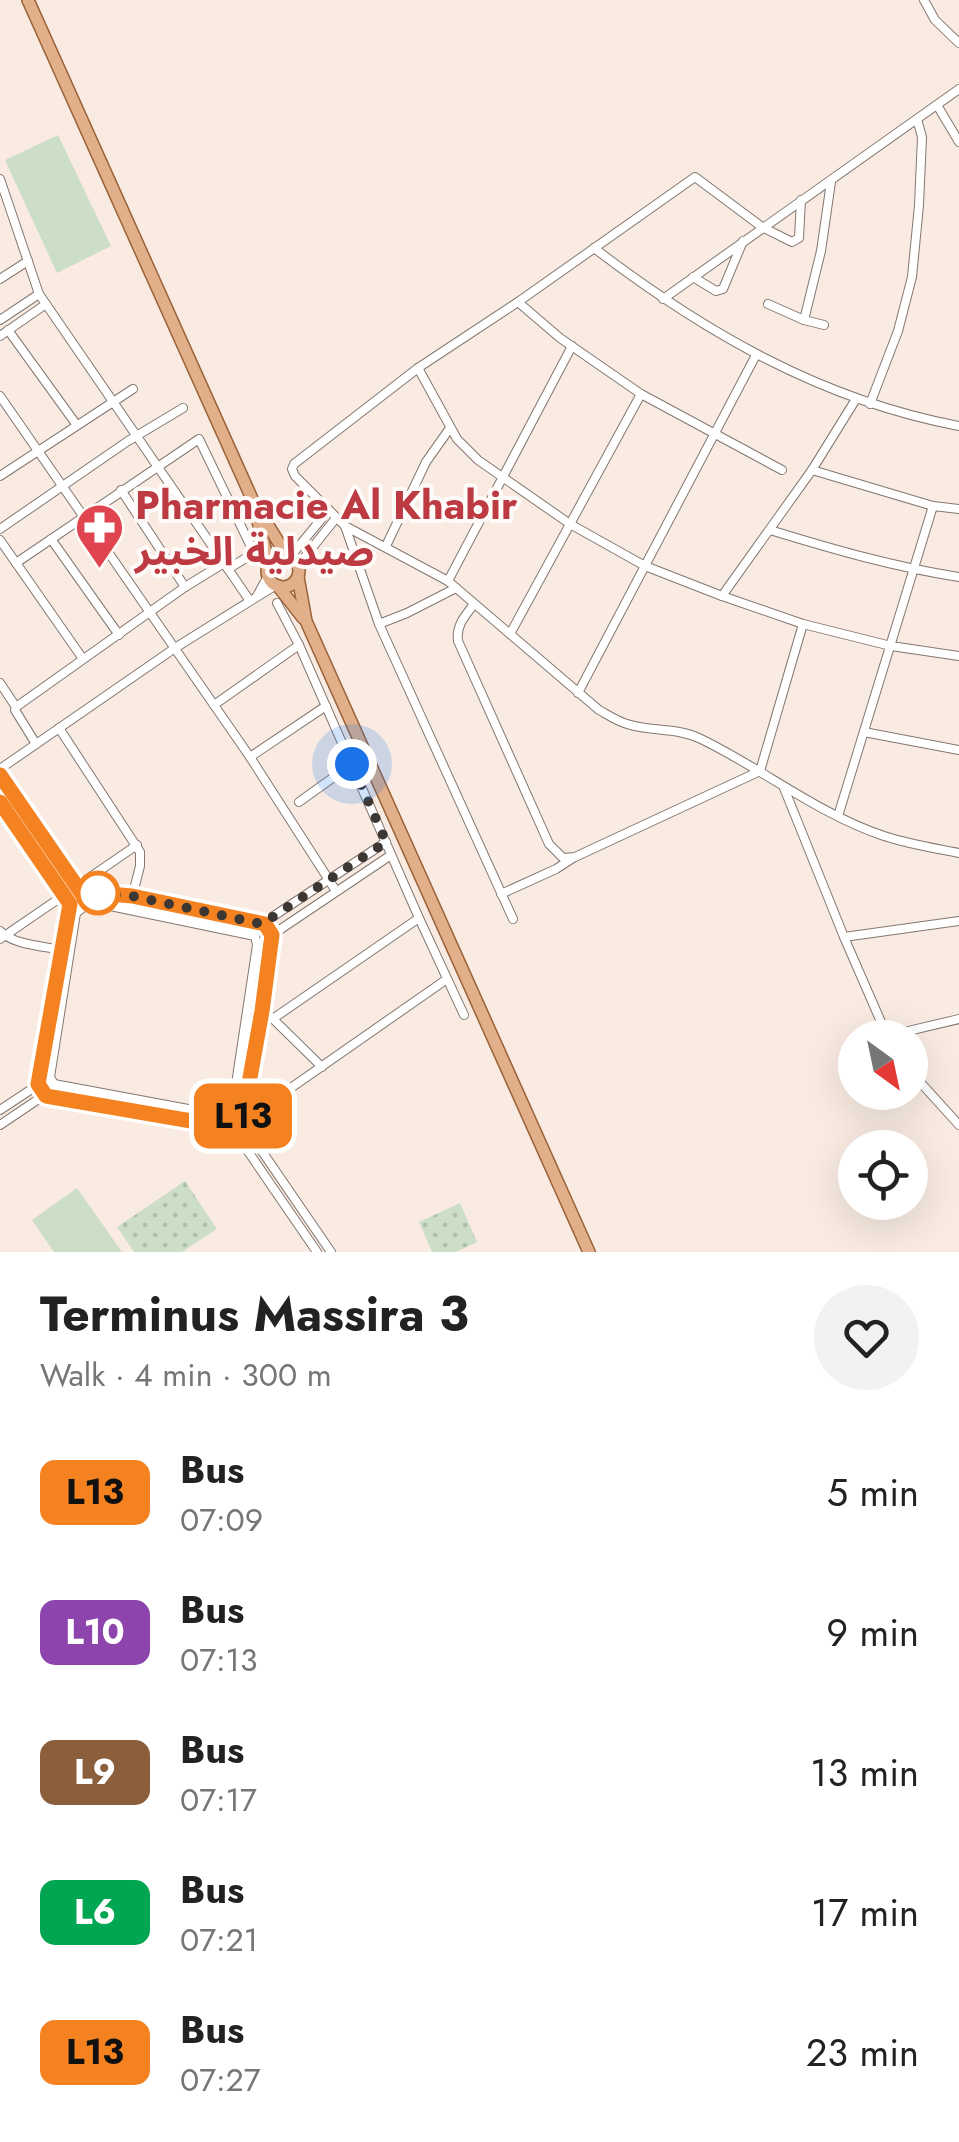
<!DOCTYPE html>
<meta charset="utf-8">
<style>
body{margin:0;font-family:Jost,"Noto Sans Arabic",sans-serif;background:#f2f2f2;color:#222;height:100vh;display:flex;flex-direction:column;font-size:38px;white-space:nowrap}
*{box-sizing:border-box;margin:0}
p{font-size:32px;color:#767676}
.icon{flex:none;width:55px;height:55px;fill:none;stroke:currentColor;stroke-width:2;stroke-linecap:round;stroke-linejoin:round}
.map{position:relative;height:1252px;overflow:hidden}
.details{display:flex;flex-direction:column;background:#fff;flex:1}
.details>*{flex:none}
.badge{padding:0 20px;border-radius:15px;font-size:35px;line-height:65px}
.needle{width:65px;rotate:147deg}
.controls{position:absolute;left:838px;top:1020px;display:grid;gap:20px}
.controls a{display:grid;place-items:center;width:90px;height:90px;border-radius:50%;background:#fff;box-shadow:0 10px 40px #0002;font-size:50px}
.you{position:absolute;width:50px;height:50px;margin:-25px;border:8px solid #fff;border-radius:50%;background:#1a73e8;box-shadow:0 0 0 15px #1a73e833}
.map>.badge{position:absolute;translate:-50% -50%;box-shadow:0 0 0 5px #fff}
.round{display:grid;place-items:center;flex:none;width:105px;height:105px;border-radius:52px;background:#f2f2f2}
.head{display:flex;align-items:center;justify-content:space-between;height:170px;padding:0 40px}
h1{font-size:48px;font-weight:700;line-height:75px}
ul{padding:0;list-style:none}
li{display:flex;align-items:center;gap:30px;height:140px;padding:0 40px}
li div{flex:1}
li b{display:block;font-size:38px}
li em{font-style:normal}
li .badge{min-width:110px;font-weight:700;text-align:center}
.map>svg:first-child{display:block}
.grass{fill:url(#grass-dots)}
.pitch{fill:#ccdec7}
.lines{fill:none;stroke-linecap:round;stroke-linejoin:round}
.street-casing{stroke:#83776f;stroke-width:10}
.primary-casing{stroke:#9a6238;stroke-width:14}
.street{stroke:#fff;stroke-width:8}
.primary{stroke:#e1af89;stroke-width:11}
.line-casing{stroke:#fff;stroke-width:22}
.line{stroke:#f58220;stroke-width:15}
.walk{stroke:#3c3733;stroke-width:10;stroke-dasharray:0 18}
.stop-dot{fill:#fff;stroke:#f58220;stroke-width:5}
.labels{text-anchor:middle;stroke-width:8;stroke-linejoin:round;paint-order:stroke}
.health-label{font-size:40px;font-weight:bold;fill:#be3a42;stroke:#fefbf9;text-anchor:start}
</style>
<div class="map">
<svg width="959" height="1252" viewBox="0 0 959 1252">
<defs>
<pattern id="grass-dots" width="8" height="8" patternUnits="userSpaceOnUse" patternTransform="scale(2.5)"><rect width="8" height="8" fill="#ccdec7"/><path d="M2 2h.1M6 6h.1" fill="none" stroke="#b0bfab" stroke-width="1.8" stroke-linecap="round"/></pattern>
</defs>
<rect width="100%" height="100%" fill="#f9ebe2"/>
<!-- grass -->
<g class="grass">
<path d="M185,1181L217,1229L182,1252H134L117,1227Z"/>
<path d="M460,1203L477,1242L456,1252H432L419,1222Z"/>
</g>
<!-- pitch -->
<g class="pitch">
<path d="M58,135L111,246L57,273L5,160Z"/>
<path d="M77,1188L122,1252H54L32,1220Z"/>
</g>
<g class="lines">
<defs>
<g id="street">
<path d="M924,0L935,20L959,43"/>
<path d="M937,105L959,142"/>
<path d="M0,179L39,294L250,601"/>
<path d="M801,200L799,238L792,242L762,227L695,177L518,302L418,368L294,464L292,469L295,476L345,526L448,581L599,710C608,715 617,721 627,724C651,732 677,727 701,739C763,769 818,814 884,836C908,844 934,848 959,853"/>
<path d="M594,248C704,332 821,400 959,426"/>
<path d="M693,277L716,291L723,289L743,241"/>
<path d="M0,279L28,261"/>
<path d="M663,299L959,89"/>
<path d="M518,302L560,338L641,394L782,470"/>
<path d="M768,304L804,320L824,325"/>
<path d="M0,320L39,294"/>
<path d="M804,320L821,251L831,182"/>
<path d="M8,330L76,424"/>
<path d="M0,336L46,304"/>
<path d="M418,368L457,439L478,460L570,524L645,566L722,596L803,624L891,646L959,656"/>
<path d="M0,396L250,757L336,891"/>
<path d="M870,404L898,331L912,277L919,205L922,137L917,119"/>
<path d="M812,470L933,506L959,509"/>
<path d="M0,476L133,389"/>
<path d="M121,490L185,587"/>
<path d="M345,526L379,624L513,919"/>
<path d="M0,529L128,441L183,408"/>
<path d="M770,530C832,549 894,567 959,577"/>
<path d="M51,539L119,635"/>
<path d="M0,540L83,659"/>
<path d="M386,546L426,462L450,428"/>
<path d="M290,557L328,511"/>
<path d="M16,563L199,439L254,553L228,569"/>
<path d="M299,571L304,558L336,518"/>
<path d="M448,581L572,346"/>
<path d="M257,596L268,576"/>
<path d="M722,596L812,470L856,399"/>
<path d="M277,603L299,645L419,918L464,1015"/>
<path d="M474,604C465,616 456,625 458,641L549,844L563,858L575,857L760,771L803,624"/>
<path d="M379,624L407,613L456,588"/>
<path d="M510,634L641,394"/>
<path d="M0,683L16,707"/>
<path d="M578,693L756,355"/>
<path d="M214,705L299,645"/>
<path d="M59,728L140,852V866L129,909"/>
<path d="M864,732L959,750"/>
<path d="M36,744L15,710L16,707L185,587L224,563"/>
<path d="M250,757L326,706"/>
<path d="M0,769L175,648L276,585"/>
<path d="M0,775L77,886"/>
<path d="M784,788L844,937L888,1038"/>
<path d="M0,802L76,913L50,1077L54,1084"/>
<path d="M299,802L352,764"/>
<path d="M838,816L933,506"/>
<path d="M501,894L556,869L573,858"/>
<path d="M76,913L89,903H96L255,936L257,945L231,1117L232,1128L317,1252"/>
<path d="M260,925L386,842"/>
<path d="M0,931C14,945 42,946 62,950"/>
<path d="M844,937L959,921"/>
<path d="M0,939L137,845"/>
<path d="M257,945L391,855"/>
<path d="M270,1016L322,1067"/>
<path d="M274,1018L419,918"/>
<path d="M887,1036L959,1019"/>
<path d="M910,1071L959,1125"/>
<path d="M54,1084L231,1117L242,1122L331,1252"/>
<path d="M0,1110L50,1077"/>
<path d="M242,1122L262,1011L272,935L265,924C233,918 106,885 82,894C77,896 74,900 70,904L38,1084L46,1095L232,1128L242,1122L447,979"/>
<path d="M0,1125L49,1092"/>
</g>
<g id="primary">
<path d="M28,0L253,501L287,556"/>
<path d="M255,510L269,563"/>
<circle cx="283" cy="571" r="16"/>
<path d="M298,577L306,621L589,1252"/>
<path d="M278,586L303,618"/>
</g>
</defs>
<!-- street casing -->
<use href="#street" class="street-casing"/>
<!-- primary casing -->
<use href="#primary" class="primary-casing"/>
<!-- street -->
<use href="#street" class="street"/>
<!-- primary -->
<use href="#primary" class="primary"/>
</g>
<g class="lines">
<defs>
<path id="line" d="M0,775L82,894L98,893L132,896L265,924L272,935L262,1011L242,1122L232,1128L46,1096L38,1084L70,904L0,802"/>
</defs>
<!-- line casing -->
<use href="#line" class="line-casing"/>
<!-- line -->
<use href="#line" class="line"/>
<!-- walk -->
<path class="walk" d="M98,893L132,896L262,924L386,842L352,764"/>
</g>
<!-- icons -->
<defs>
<symbol id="pharmacy-pin" viewBox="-11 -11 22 30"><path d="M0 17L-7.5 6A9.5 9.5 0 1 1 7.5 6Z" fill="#e0444e" stroke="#fefbf9"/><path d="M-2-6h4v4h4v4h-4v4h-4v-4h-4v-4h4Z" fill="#fff"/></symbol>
</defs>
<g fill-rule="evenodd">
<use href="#pharmacy-pin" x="72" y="500" width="55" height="75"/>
</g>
<!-- markers -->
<circle class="stop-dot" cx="98" cy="893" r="20"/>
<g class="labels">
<!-- health labels -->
<g class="health-label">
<text x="135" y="519">Pharmacie Al Khabir<tspan x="135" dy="46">صيدلية الخبير</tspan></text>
</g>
</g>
</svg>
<div class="controls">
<a><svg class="needle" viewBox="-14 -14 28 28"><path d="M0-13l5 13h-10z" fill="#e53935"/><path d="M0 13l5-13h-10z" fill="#767676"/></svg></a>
<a><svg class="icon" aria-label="locate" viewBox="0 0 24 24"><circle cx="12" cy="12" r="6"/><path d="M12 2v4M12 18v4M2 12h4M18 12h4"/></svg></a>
</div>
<div class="you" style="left:352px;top:764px"></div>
<b class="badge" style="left:243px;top:1116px;background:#f58220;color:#111">L13</b>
</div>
<section class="details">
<div class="head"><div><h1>Terminus Massira 3</h1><p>Walk · 4 min · 300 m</p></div><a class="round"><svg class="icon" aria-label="heart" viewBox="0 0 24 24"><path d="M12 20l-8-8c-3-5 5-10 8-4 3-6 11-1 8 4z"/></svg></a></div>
<ul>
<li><span class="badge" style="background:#f58220;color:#111">L13</span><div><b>Bus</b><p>07:09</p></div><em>5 min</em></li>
<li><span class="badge" style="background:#8e44ad;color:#fff">L10</span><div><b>Bus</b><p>07:13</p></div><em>9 min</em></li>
<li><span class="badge" style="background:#8b5e3c;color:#fff">L9</span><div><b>Bus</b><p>07:17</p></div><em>13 min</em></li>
<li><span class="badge" style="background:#00a651;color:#fff">L6</span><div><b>Bus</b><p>07:21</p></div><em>17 min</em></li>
<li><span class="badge" style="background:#f58220;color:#111">L13</span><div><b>Bus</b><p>07:27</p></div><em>23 min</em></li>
</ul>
</section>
